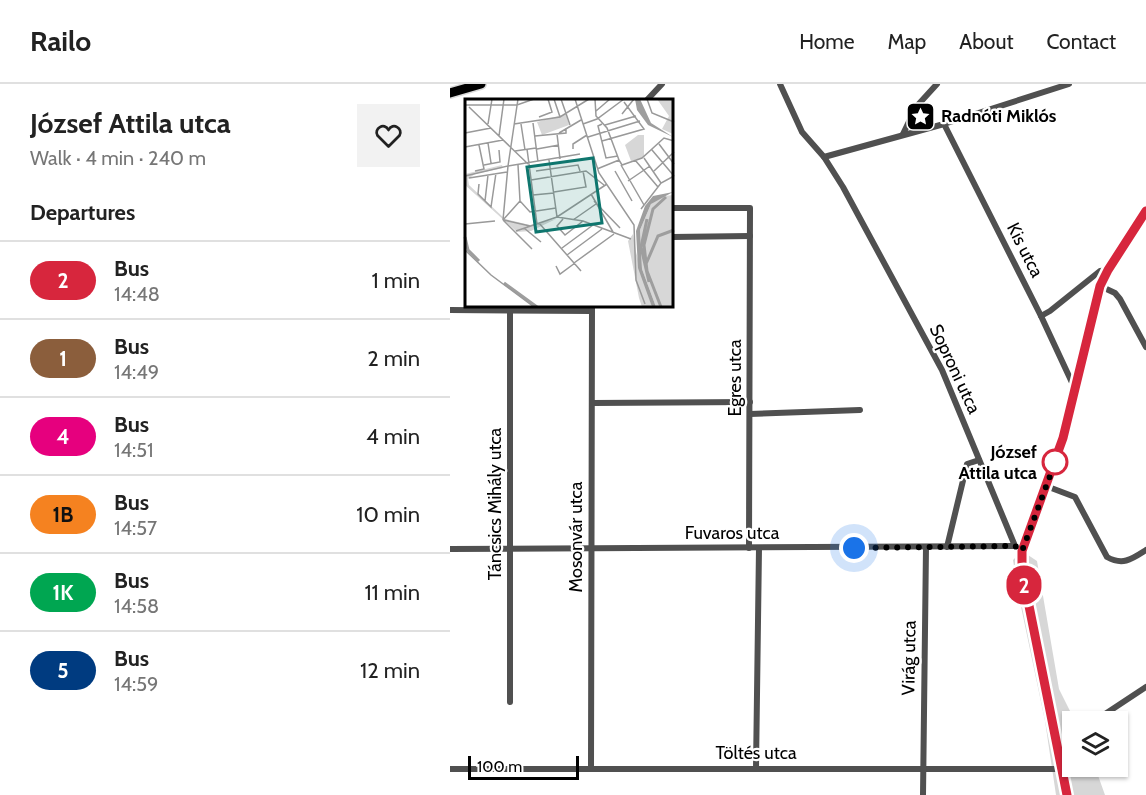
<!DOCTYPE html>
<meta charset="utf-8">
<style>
body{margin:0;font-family:Cabin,sans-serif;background:#f2f2f2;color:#222;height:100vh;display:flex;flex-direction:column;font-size:22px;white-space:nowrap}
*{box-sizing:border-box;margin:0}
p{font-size:20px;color:#767676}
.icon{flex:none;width:33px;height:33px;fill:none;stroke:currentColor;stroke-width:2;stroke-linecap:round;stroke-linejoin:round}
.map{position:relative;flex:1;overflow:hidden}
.details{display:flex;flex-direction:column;background:#fff;width:450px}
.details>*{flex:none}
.badge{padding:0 12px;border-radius:20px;font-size:21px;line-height:39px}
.buttons{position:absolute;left:612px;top:627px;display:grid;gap:12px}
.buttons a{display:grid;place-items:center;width:66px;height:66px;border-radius:0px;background:#fff;box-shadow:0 2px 4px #0004;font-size:30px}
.scale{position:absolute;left:18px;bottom:15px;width:111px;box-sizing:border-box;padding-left:6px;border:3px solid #000;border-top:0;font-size:16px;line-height:21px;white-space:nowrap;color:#000;-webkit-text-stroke:4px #fff;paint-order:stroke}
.you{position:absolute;width:30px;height:30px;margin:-15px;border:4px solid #fff;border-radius:50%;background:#1a73e8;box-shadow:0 0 0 9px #1a73e833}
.map>.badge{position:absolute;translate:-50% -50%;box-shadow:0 0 0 3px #fff}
h2{padding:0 30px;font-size:22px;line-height:54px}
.round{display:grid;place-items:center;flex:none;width:63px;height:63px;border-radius:0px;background:#f2f2f2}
.headline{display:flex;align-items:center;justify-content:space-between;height:102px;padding:0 30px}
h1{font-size:28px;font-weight:700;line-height:45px}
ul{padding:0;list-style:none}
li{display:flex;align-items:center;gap:18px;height:78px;padding:0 30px;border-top:2px solid #e0e0e0}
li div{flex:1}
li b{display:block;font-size:22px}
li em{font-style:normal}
li .badge{min-width:66px;font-weight:700;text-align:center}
header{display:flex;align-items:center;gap:36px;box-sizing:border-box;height:84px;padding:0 30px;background:#fff;border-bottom:2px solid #e0e0e0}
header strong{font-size:28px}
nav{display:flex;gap:33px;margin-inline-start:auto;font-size:21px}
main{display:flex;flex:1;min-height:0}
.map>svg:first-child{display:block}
.green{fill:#d7d7d7}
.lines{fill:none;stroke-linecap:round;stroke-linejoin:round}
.primary-casing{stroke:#dbdbdb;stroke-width:12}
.minor{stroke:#505050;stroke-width:6}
.tertiary{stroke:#505050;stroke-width:7}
.primary{stroke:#000;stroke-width:9}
.line-casing{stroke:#fff;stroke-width:14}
.line{stroke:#d7263d;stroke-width:9}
.walk{stroke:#000;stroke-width:6;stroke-dasharray:0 10.8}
.stop-dot{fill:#fff;stroke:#d7263d;stroke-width:3}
.labels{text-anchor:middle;stroke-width:4.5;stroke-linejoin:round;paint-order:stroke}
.poi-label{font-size:18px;font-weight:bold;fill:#000;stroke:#fff;text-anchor:start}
.street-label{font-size:18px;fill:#000;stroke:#fff}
.stop-label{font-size:18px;font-weight:bold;fill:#000;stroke:#fff;text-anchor:end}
.inset-river{fill:none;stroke:#9e9e9e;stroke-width:3}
.inset-road{fill:none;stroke:#999;stroke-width:1.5}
.view{fill:#0f766e;fill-opacity:0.15;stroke:#0f766e;stroke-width:3}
.inset-edge{fill:none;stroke:#000;stroke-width:3}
</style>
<header>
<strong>Railo</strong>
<nav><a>Home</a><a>Map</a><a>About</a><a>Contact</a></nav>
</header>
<main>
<section class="details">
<div class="headline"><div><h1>József Attila utca</h1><p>Walk · 4 min · 240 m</p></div><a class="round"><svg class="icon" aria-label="heart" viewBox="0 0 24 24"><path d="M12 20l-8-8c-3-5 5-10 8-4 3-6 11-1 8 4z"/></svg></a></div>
<h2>Departures</h2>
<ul>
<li><span class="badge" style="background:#d7263d;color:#fff">2</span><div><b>Bus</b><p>14:48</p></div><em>1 min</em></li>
<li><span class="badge" style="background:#8b5e3c;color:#fff">1</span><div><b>Bus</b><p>14:49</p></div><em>2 min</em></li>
<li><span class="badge" style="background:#e6007e;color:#fff">4</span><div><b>Bus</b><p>14:51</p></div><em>4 min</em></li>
<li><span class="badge" style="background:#f58220;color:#111">1B</span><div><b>Bus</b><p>14:57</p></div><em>10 min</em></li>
<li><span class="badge" style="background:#00a651;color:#fff">1K</span><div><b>Bus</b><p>14:58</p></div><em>11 min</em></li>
<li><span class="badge" style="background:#003b80;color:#fff">5</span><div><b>Bus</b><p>14:59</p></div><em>12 min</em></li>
</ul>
</section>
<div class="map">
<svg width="696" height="711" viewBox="0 0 696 711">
<rect width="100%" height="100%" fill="#fff"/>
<!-- green -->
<path class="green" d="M572,467L587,477L609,605L625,637L622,638V682L645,683L655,711H606L595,637L569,513L563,476Z"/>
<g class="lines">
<defs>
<path id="primary" d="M0,9L31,0"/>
</defs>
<!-- primary casing -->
<use href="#primary" class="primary-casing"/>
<!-- minor -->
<g class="minor">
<path d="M330,0L352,48L374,73L393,103L492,286L565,462L572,467"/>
<path d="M197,16L212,0"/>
<path d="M494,40L591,232L625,305"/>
<path d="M453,50L466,23L487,0"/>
<path d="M374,73L494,40L619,0"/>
<path d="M222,124H300L299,464"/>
<path d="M222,153L300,152"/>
<path d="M650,202L665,209L670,215L696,263"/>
<path d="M60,222V618"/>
<path d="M0,226L142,227"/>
<path d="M591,232L600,227L650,187L658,186"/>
<path d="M143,319L300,318"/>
<path d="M300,330L410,326"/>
<path d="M596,402L625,413L657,473C673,482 682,475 696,466"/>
<path d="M497,463L517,380L529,376"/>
<path d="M0,465L565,462"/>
<path d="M643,638L696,603"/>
<path d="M606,660L622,651"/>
<path d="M141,684L142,222"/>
<path d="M306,684L309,464"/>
<path d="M0,685H613"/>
<path d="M473,711L476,463"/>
</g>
<!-- tertiary -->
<path class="tertiary" d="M617,711L572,487V467L613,354L650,202L658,186L696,127"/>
<!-- primary -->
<use href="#primary" class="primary"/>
</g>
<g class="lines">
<defs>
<path id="line" d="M617,711L572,487V467L613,354L650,202L658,186L696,127"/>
</defs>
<!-- line casing -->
<use href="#line" class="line-casing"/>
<!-- line -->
<use href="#line" class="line"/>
<!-- walk -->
<path class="walk" d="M404,464L565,462L572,467L606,376L605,378"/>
</g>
<!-- icons -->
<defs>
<symbol id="sight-square" viewBox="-11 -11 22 22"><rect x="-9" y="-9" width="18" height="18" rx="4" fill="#000" stroke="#fff"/><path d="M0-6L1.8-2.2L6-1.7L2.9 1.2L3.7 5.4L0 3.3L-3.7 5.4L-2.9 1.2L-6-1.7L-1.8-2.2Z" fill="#fff"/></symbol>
</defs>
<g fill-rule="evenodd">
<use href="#sight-square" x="454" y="16" width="33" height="33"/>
</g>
<!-- markers -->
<circle class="stop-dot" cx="605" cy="378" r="12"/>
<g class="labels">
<!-- poi labels -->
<g class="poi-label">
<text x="491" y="38">Radnóti Miklós</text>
</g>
<!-- street labels -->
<g class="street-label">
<text transform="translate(575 166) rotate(63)" y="6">Kis utca</text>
<text transform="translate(505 285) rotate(65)" y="6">Soproni utca</text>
<text transform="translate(285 294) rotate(-90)" y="6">Egres utca</text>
<text transform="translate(45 420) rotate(-90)" y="6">Táncsics Mihály utca</text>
<text x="282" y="455">Fuvaros utca</text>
<text transform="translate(126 453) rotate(-90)" y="6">Mosonvár utca</text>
<text transform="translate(459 574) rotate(-89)" y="6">Virág utca</text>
<text x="306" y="675">Töltés utca</text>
</g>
<!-- stop labels -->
<g class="stop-label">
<text x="587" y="374">József<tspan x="587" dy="21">Attila utca</tspan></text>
</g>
</g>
<!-- overview -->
<g transform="translate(15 15)">
<rect width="208" height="208" fill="#fff"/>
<path d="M192,0H208V35L197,30L204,17ZM101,15L104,26L77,36L72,23ZM173,36H179V58L166,62L160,46ZM37,66L38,69L10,75L3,80L4,86L40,120L65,126L91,120L66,132L52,133L0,86V75ZM208,96V208H191L177,170L175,131L186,105L192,98ZM168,135L171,153L187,208H177L174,199L163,142Z" fill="#d7d7d7"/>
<path d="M175,0L186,24L208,38L183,26L172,11L170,0ZM208,93L186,105L175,131L177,170L191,208H187L173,169L171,132L180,107L188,97Z" fill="#9e9e9e"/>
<path class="inset-river" d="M182,120L176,148L184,183M0,138L3,151L14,162M181,165L193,137L209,131M39,184L72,208M196,208L182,172L179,146L188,110L201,98"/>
<path class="inset-road" d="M89,0L95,18M96,0L105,26M110,0L134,74L169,126L171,181L180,205M130,0L131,17L142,29L154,61M182,0L187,14L209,23M0,6H52L69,0M4,8L63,65M131,12L145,0M157,15L169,0M74,18L87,13L83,0M68,24L73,63M23,25L27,0M49,25L95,18L124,0M56,25L60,51M118,25L132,20L159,0M137,25L133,27L141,59L153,57M140,26L171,17M0,34L26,29M94,34L116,21M92,35L95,60M34,37L39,0M70,37L101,34V29M123,38L175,22M137,42L179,30L159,3M23,44L26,64M194,45L209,65M0,48L38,41M62,50L72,125M72,50L94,46M108,50V45L122,36M187,51L209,77M50,52L71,49M179,59L196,84M84,61L92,118M170,61L193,88M19,66L35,63L34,51M53,66L55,102L65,113L91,109M156,66L179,106M132,70L154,61L157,66L177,59L199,39L209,42M10,72L19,70L14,46M71,72L113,66L115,72M150,72L167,102M189,72L209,53M0,77L43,67L53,0M4,79L42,73M66,81L121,72L139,86M163,82L185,67M14,85L13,95L26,108L31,74M89,93L121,88L118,72M126,95L148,133M68,96L89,94M20,102L23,76M129,102L155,129M176,110L196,84L209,77M92,118L118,122L166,140M98,120L92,127L100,136L118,122M38,121L43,67L115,55M38,121L67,150M38,121L55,102M39,121L65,127M108,121L131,105M74,124L116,172M0,125L30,122M59,129L76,143M51,132L92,118L142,85M97,149L128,126M0,151L26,176L69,208M102,156L137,130M109,164L149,135M91,167L95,175L110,164"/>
<path class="view" d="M128,59L137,124L71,133L62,68Z"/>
<rect width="208" height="208" class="inset-edge"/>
</g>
</svg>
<div class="buttons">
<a><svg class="icon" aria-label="layers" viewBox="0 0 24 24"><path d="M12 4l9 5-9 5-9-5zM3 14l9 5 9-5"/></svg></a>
</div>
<div class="scale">100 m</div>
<div class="you" style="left:404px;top:464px"></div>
<b class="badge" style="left:574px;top:501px;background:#d7263d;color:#fff">2</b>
</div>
</main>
